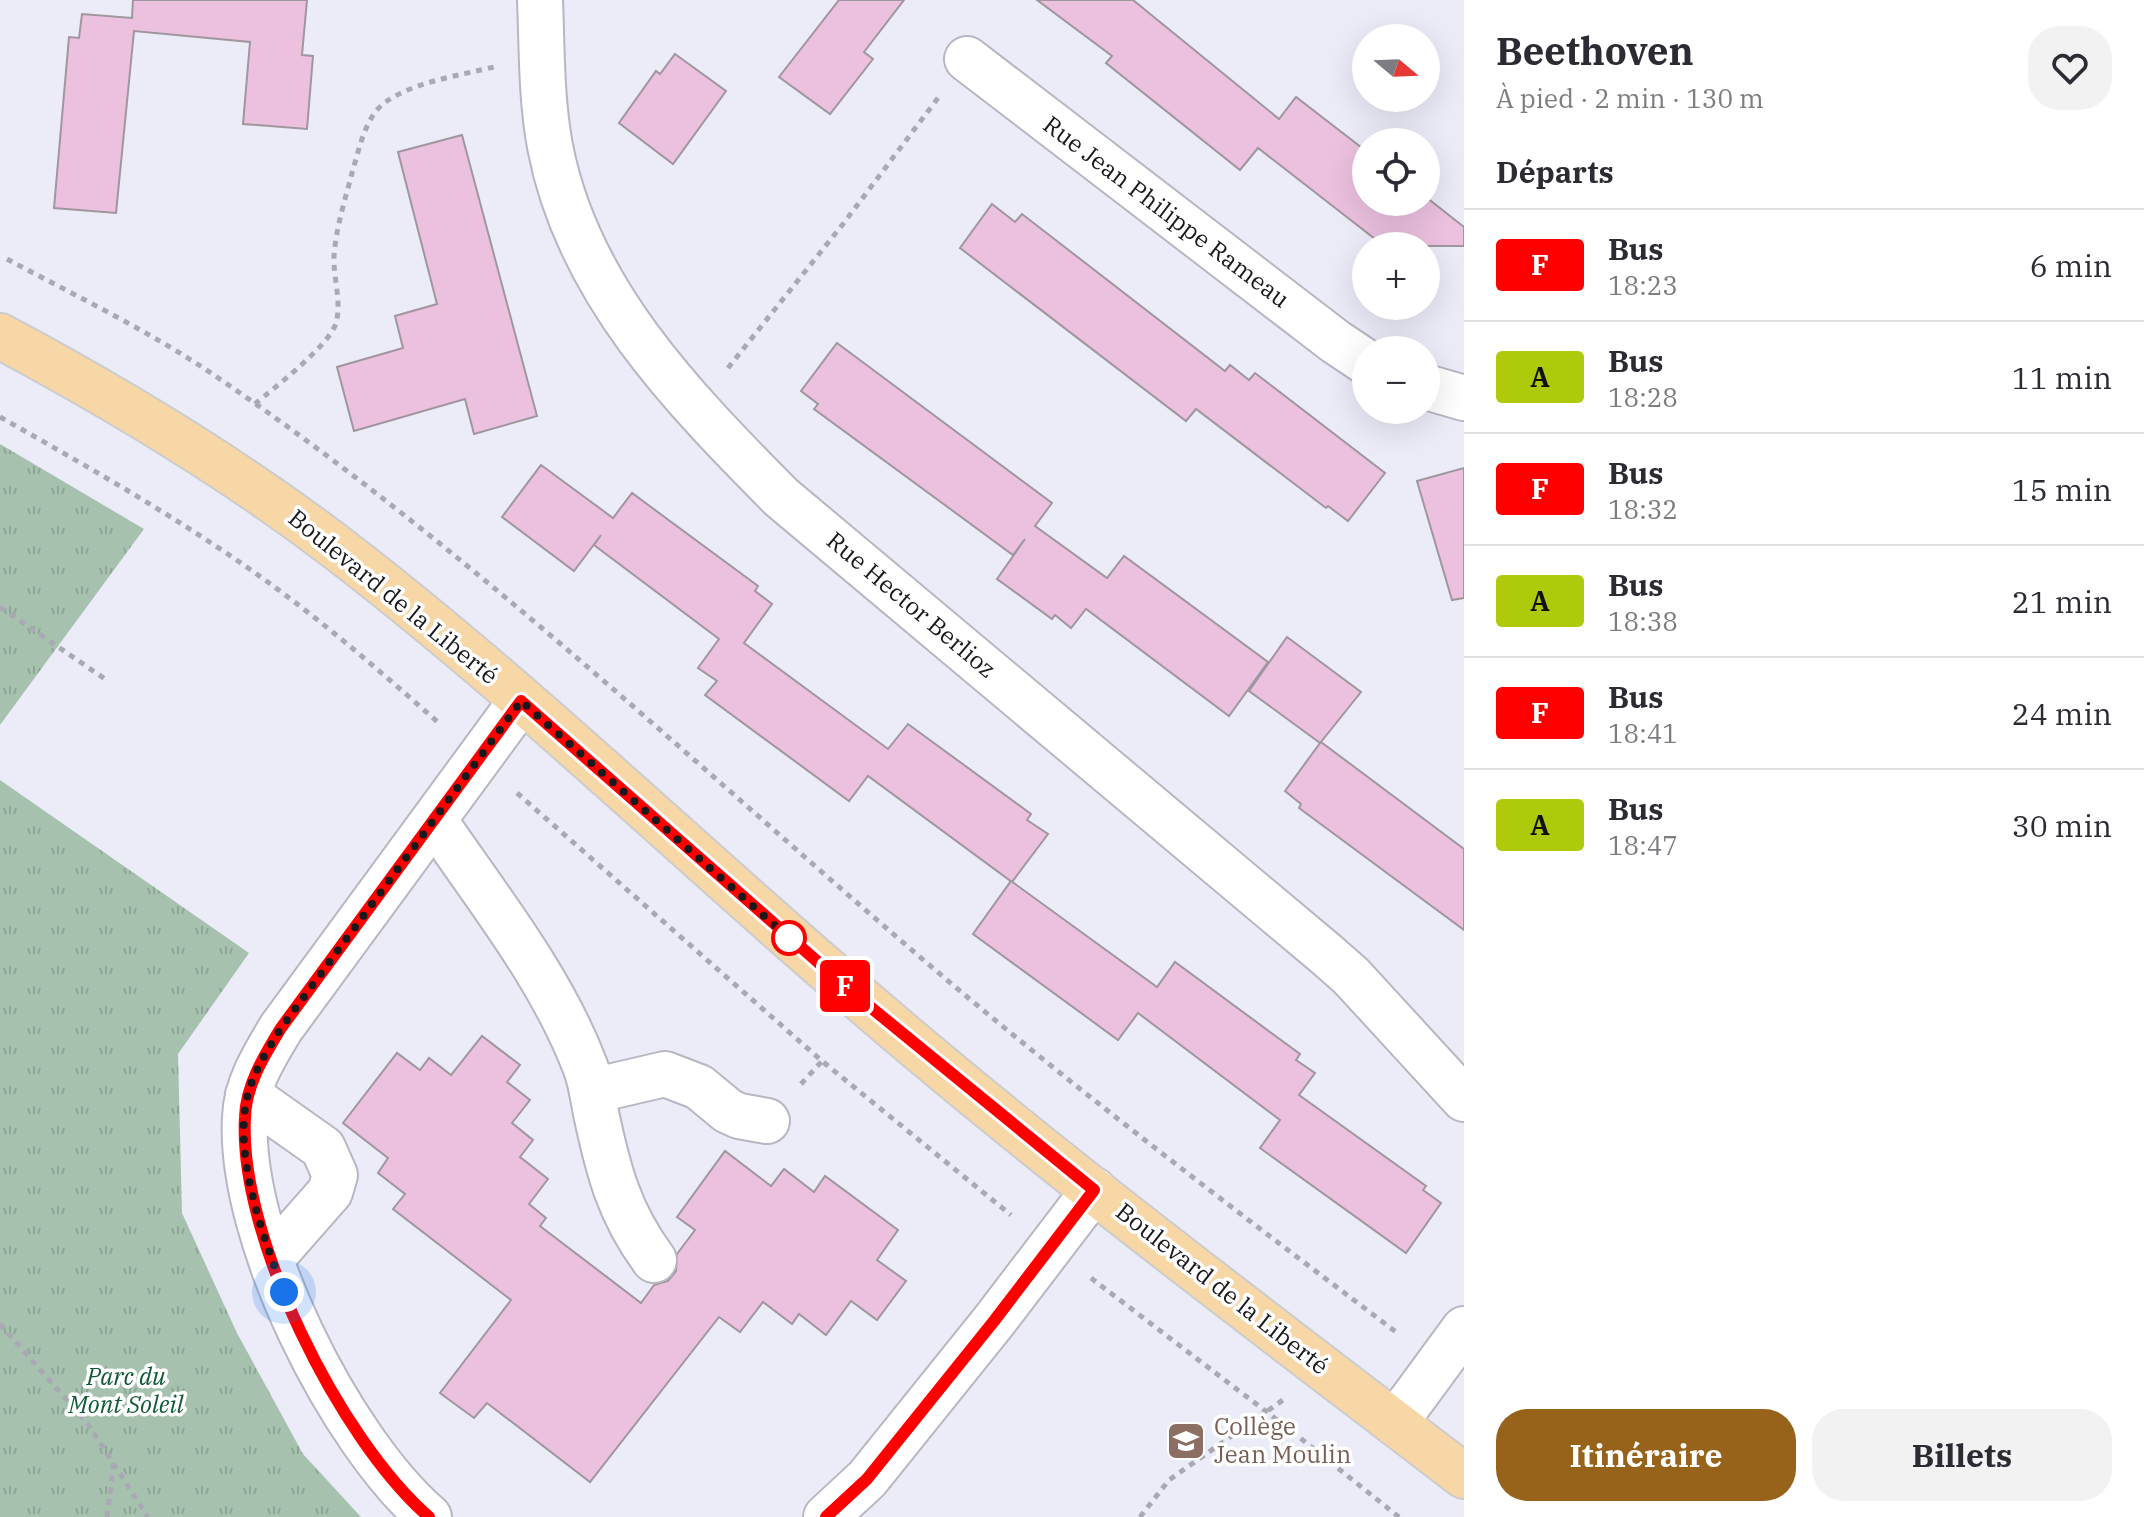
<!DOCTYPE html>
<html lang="fr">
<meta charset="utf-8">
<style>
body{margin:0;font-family:"IBM Plex Serif",serif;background:#f2f2f3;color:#2b2b33;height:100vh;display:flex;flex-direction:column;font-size:30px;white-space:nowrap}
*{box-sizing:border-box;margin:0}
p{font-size:26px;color:#7c7c81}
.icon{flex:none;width:44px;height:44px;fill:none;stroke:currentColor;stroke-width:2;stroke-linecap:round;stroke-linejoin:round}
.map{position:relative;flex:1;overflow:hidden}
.sheet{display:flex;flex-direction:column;background:#fff;width:680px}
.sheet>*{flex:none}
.badge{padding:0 16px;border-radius:6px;font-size:28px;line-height:52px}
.needle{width:52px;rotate:109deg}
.buttons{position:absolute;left:1352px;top:24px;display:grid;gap:16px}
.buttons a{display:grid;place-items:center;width:88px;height:88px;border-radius:50%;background:#fff;box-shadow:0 8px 32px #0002;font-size:40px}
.you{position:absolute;width:40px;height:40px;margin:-20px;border:6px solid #fff;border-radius:50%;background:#1a73e8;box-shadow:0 0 0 12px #1a73e833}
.map>.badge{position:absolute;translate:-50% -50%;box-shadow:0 0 0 4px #fff}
h2{padding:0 32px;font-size:30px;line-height:72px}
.round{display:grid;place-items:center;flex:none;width:84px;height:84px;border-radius:32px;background:#f2f2f3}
.headline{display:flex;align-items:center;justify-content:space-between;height:136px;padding:0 32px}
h1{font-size:38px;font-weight:700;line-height:60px}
.action{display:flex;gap:16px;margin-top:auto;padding:16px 32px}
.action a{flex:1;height:92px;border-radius:32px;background:#976219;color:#fff;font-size:32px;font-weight:700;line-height:92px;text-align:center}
.action a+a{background:#f2f2f3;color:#2b2b33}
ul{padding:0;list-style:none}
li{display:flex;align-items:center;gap:24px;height:112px;padding:0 32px;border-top:2px solid #e1e1e2}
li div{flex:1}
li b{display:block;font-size:30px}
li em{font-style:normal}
li .badge{min-width:88px;font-weight:700;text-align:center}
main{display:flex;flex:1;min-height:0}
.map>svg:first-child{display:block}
.park{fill:url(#park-tufts)}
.building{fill:#ecc1e0;stroke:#a0969d;stroke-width:2}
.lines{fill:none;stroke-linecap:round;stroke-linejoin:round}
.minor-casing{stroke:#b7b7c3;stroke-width:48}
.major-casing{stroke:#cccccd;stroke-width:48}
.path{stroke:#a9a9b3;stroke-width:5;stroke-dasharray:6 6;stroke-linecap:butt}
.minor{stroke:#fff;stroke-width:44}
.major{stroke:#f8d7a7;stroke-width:44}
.line-casing{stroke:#fff;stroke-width:18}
.line{stroke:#fe0000;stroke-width:12}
.walk{stroke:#19191d;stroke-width:8;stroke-dasharray:0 14.4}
.stop-dot{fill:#fff;stroke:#fe0000;stroke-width:4}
.labels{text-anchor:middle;stroke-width:7;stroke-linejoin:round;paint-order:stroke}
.street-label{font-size:24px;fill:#19191d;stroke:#fff}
.park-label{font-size:24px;font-style:italic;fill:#0f5934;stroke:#fff}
.education-label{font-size:24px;fill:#785e54;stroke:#fff;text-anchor:start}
</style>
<main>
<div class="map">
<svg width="1464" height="1517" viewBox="0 0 1464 1517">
<defs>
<pattern id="park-tufts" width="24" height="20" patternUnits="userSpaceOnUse" patternTransform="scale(2)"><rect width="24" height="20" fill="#a6c2af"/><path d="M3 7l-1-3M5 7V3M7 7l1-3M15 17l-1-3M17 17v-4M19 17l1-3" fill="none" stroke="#8ea696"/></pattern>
</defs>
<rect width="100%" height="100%" fill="#ebecf8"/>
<!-- park -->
<g class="park">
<path d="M0,444L144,529L0,725Z"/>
<path d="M0,780L249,953L178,1054L182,1213L237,1333L303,1454L361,1517H0Z"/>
</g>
<!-- building -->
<g class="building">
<path d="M133,0H307L302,55L313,56L307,129L243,124L250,42L134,31L116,213L54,208L69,37L79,38L82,14L132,18Z"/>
<path d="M839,0H904L864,52L873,59L830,114L779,77Z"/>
<path d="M1037,0H1133L1279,119L1296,97L1366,151V202H1426V197L1464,227V246H1384L1258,148L1240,170L1106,63L1112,56Z"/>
<path d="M675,54L726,91L673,164L619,123L656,71L660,74Z"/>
<path d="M462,135L537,416L474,434L465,399L354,431L337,367L403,348L395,316L437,304L398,152Z"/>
<path d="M992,204L1015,222L1022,214L1225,371L1230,365L1249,380L1255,373L1385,473L1348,521L1328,506L1326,508L1196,409L1186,421L960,248Z"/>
<path d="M837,343L1052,503L1035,526L1107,578L1124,556L1268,662L1229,716L1086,609L1071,628L1055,615L1052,619L997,579L1025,539L1013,555L814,409L818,404L801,391Z"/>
<path d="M541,465L613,518L632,493L758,586L755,591L772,604L744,643L888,749L908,724L1031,814L1027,820L1048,834L1012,882L868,776L849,801L705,695L717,681L698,668L719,639L594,545L601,535L574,571L502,517Z"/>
<path d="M1464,468V598L1452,600L1417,481Z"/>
<path d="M1287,637L1361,692L1321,742L1464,849V930L1299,808L1301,804L1285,791L1320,743L1249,691Z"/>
<path d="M1011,881L1157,987L1175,962L1300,1054L1296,1060L1315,1073L1299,1095L1426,1186L1423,1190L1441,1203L1406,1253L1260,1148L1280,1120L1138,1013L1118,1040L973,934Z"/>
<path d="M482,1036L520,1065L507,1082L530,1100L512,1123L533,1140L520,1157L548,1179L529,1204L546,1218L540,1226L641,1303L654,1285L668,1281L676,1271L677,1254L695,1230L677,1217L725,1151L771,1186L784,1169L814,1192L825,1176L898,1230L877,1260L906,1281L877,1320L851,1301L826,1335L799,1314L792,1324L763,1302L740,1332L719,1317L590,1482L487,1403L474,1418L440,1393L511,1300L393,1209L405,1194L378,1173L388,1158L343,1123L397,1053L420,1070L429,1058L451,1075Z"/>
</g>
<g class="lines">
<defs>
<g id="minor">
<path d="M540,0C542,48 541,98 550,146C577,290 682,397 781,497L1326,954L1351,976L1464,1099"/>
<path d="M967,59L1336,342L1366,362"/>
<path d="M1426,387L1464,398"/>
<path d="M435,821C488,899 551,977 585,1066C591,1081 593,1098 596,1113C608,1170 619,1213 654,1260"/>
<path d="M592,1091L665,1074L699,1087L728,1111L739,1116L767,1121"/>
<path d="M248,1095L323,1148L335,1175L330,1192L271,1259"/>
<path d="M1395,1423L1464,1329"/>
<path d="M429,1517C340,1440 238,1237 245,1117C246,1085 264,1056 281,1028L521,701"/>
<path d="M826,1517L867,1479L994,1321L1094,1190"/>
</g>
<path id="major" d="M0,336C118,399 233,468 340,550C517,686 679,843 849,989C1046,1160 1257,1317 1464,1476"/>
</defs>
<!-- minor casing -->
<use href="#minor" class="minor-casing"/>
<!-- major casing -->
<use href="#major" class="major-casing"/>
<!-- path -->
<g class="path">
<path d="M7,259C74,295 145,329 208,371C461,542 682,753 913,951C1070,1086 1235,1210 1400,1335"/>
<path d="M728,368L843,224L938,98"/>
<path d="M255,404C275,387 329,346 336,323C342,301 333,278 334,256C336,228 345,200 352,173C358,153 363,128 376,111C398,84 462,75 494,67"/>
<path d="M0,417C85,465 171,514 251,570C318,617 380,671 441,725"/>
<path d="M0,607L105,679"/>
<path d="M517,793L822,1061L1011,1215"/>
<path d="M801,1084L822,1061"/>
<path d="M1091,1278L1289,1429L1399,1517"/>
<path d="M0,1324L88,1424L148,1517"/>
<path d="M107,1517L114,1462"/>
<path d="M1140,1517L1169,1480L1283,1400"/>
</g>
<!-- minor -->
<use href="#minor" class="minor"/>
<!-- major -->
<use href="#major" class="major"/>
</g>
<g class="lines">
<defs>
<path id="line" d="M429,1517C340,1440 238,1236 245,1117C246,1085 264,1056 281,1028L521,701L852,992L1094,1190L994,1321L867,1479L826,1517"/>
</defs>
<!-- line casing -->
<use href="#line" class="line-casing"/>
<!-- line -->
<use href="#line" class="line"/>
<!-- walk -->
<path class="walk" d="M284,1292C263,1237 232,1152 248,1094C254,1071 268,1049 281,1028L521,701L789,938"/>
</g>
<!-- icons -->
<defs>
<symbol id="school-square" viewBox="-11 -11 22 22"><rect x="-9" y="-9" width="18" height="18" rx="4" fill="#8d6e63" stroke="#fff"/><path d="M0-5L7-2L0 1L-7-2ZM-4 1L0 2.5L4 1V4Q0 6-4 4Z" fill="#fff"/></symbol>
</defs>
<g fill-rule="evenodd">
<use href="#school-square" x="1164" y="1419" width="44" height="44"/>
</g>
<!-- markers -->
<circle class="stop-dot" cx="789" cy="938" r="16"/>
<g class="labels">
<!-- street labels -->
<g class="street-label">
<text transform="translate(1166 212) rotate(37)" y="8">Rue Jean Philippe Rameau</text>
<text transform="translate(393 597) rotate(39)" y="8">Boulevard de la Liberté</text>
<text transform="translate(911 605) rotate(40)" y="8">Rue Hector Berlioz</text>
<text transform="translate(1222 1289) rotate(38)" y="8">Boulevard de la Liberté</text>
</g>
<!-- park labels -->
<g class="park-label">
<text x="126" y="1385">Parc du<tspan x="126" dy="28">Mont Soleil</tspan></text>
</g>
<!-- education labels -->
<g class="education-label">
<text x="1214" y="1435">Collège<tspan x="1214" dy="28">Jean Moulin</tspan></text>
</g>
</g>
</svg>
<div class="buttons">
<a><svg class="needle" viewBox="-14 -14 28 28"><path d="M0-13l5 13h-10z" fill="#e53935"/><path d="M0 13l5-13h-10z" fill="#7c7c81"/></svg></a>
<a><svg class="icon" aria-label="locate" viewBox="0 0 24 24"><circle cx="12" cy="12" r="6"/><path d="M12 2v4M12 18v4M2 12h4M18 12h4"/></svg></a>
<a>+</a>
<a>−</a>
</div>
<div class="you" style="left:284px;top:1292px"></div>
<b class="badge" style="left:845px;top:986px;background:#fe0000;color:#fff">F</b>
</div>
<section class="sheet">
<div class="headline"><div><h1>Beethoven</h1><p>À pied · 2 min · 130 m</p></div><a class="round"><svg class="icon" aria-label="heart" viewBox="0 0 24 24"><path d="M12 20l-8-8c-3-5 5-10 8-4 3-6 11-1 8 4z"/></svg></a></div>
<h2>Départs</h2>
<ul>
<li><span class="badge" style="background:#fe0000;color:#fff">F</span><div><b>Bus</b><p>18:23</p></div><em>6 min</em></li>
<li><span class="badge" style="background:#afca0b;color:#111">A</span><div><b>Bus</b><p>18:28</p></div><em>11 min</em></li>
<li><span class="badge" style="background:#fe0000;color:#fff">F</span><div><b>Bus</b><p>18:32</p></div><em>15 min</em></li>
<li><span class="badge" style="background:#afca0b;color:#111">A</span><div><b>Bus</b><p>18:38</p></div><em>21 min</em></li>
<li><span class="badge" style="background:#fe0000;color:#fff">F</span><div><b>Bus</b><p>18:41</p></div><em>24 min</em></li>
<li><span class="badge" style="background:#afca0b;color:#111">A</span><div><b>Bus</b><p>18:47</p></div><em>30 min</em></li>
</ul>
<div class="action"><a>Itinéraire</a><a>Billets</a></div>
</section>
</main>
